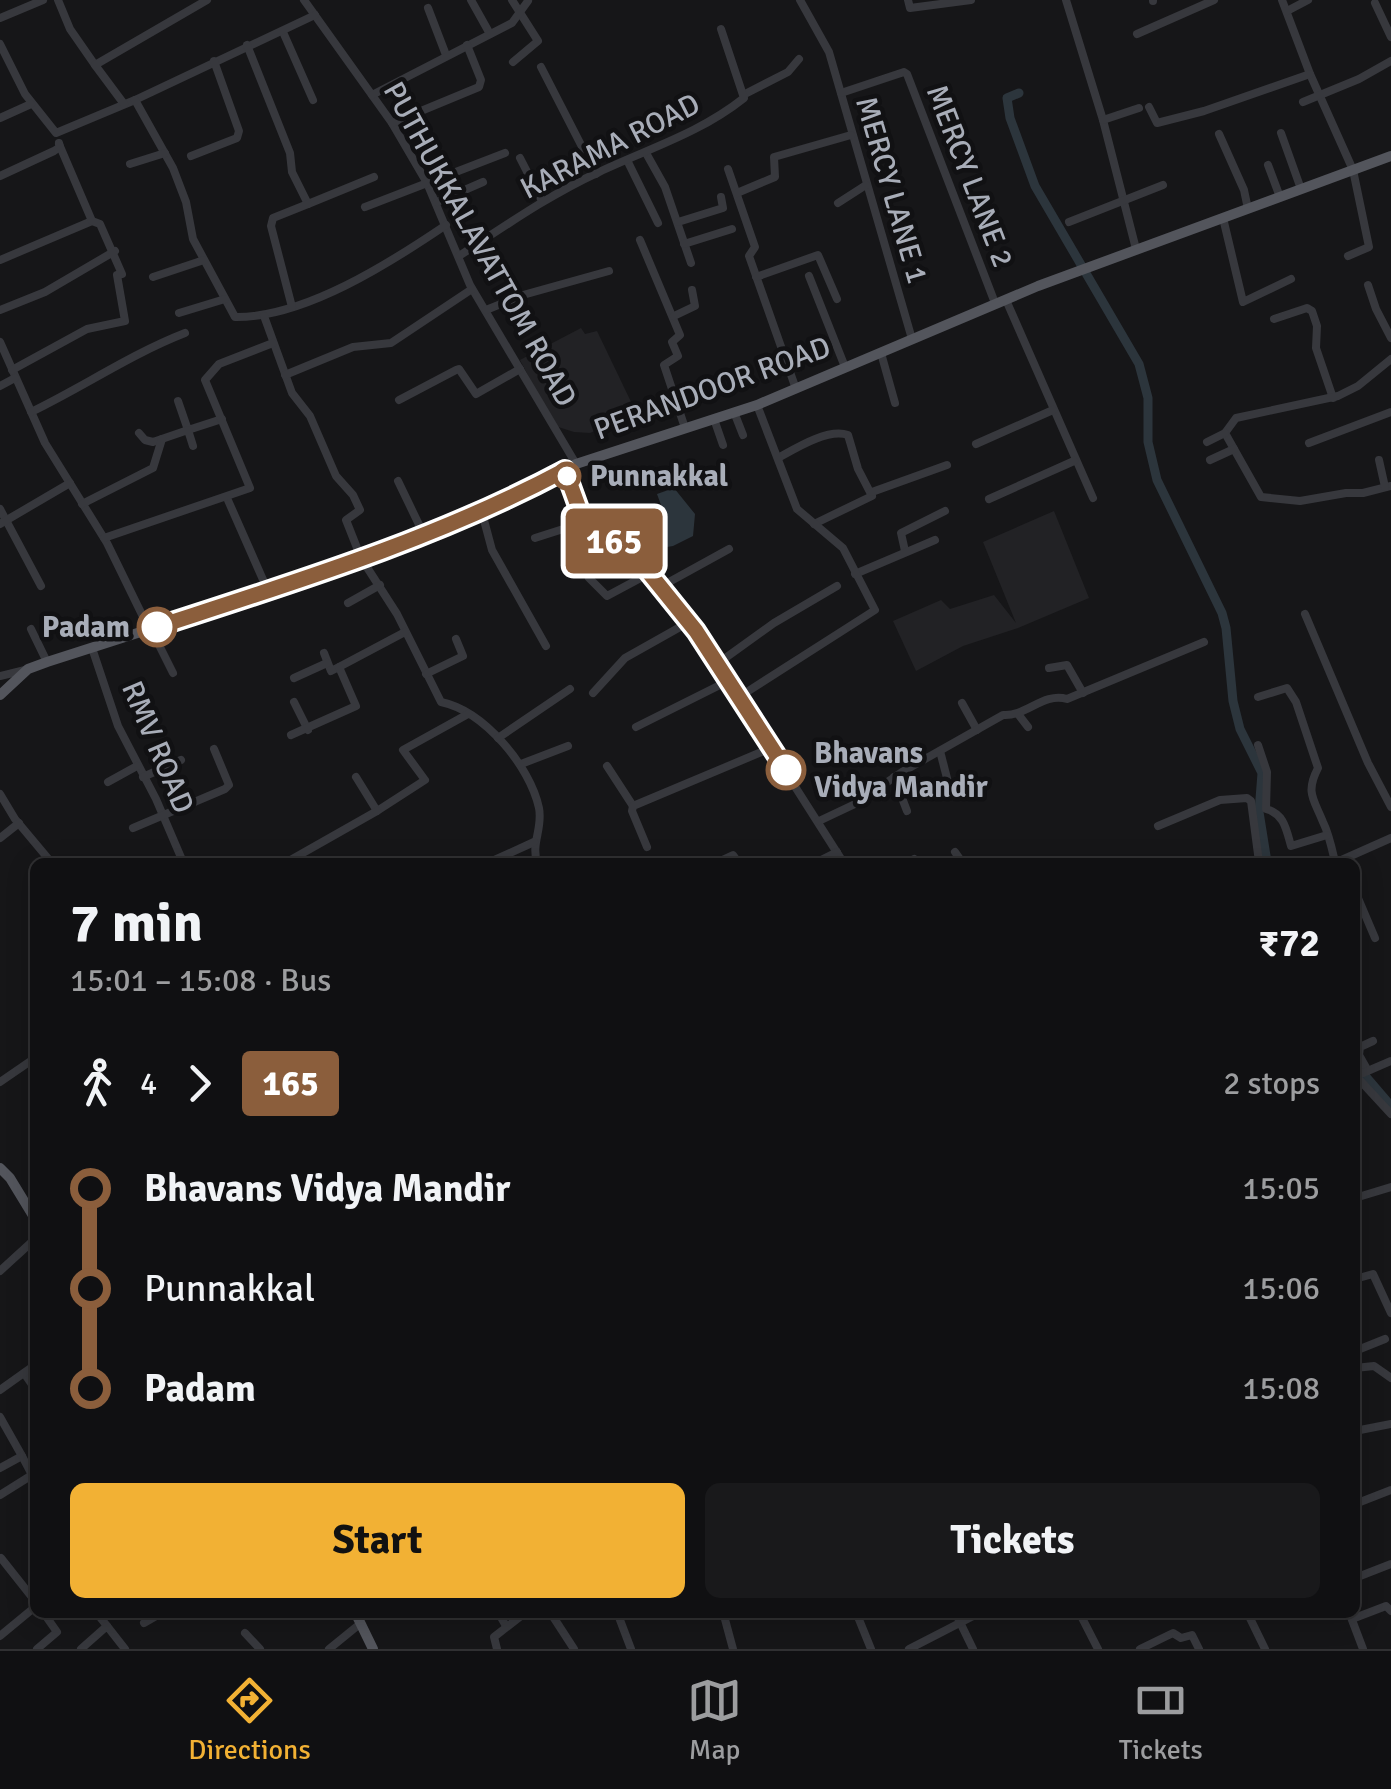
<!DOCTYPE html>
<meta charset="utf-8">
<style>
body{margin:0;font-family:Signika,sans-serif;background:#19191b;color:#f1f3f6;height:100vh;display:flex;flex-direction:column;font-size:38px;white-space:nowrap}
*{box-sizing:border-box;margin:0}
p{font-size:32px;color:#9c9d9f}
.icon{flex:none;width:55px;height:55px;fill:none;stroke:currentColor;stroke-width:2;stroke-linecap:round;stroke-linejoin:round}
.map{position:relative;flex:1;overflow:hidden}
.drawer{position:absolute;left:30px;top:858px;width:1330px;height:760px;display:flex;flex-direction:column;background:#101012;border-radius:15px;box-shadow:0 5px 25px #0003,0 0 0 2px #303032}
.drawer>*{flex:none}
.badge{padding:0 20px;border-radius:8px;font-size:35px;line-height:65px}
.map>.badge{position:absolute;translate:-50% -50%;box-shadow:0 0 0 5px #fff}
.legs{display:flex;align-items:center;gap:15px;height:110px;padding:0 40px;font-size:32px}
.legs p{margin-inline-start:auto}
.head{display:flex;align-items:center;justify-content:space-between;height:170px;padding:0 40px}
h1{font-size:55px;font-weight:800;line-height:75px}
.cta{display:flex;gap:20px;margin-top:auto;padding:20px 40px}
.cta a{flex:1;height:115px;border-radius:15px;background:#f2b134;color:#111;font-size:40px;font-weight:800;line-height:115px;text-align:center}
.cta a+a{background:#19191b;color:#f1f3f6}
ul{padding:0 40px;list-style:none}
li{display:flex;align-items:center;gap:35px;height:100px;font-size:38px}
li i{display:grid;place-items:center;width:15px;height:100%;margin:0 12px;background:currentColor}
li i::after{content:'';width:25px;height:25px;margin:-12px;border:8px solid;border-radius:50%;background:#101012}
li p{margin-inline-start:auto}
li:first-child i{background:linear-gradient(#0000 50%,currentColor 0)}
li:last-child i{background:linear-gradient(currentColor 50%,#0000 0)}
.dock{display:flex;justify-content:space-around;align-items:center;height:140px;border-top:2px solid #303032;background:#101012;font-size:28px;color:#9c9d9f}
.dock a{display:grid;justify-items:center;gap:5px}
.dock .selected{color:#f2b134}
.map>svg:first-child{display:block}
.built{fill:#222225}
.water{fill:#2c353c}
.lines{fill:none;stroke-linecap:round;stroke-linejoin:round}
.canal{stroke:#2c353c;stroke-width:9}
.minor{stroke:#37383d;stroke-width:8}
.major{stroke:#53555c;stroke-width:10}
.line-1-casing{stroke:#fff;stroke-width:22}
.line-1{stroke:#8b5e3c;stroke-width:15}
.stop-1-dot{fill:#fff;stroke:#8b5e3c;stroke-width:5}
.labels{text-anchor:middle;stroke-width:9;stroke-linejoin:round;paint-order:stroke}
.street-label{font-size:30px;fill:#a8adb8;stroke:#111113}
.stop-label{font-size:30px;font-weight:bold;fill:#a8adb8;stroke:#111113;text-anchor:start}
</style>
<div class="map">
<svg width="1391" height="1649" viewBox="0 0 1391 1649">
<rect width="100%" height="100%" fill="#161618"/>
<!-- built -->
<g class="built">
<path d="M581,328L585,334L597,331L633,406L629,412L631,416L590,433L574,432L555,426L520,360Z"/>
<path d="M1054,511L1089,598L1018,628L963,646L916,671L893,621L941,600L950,609L994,595L1016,623L983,542Z"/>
</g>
<!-- water -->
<path class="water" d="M674,488L695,514L693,536L673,546L655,549L650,529L654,523L643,526L638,513L661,505L657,494Z"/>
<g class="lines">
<!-- canal -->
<g class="canal">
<path d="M1019,93L1007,98L1010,118L1035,186L1139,364L1148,398V442L1157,480L1222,613L1226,628L1233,701L1240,729L1262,773L1259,812L1267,862"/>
<path d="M1355,1064L1391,1106"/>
</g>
<!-- minor -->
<g class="minor">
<path d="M58,0L70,29L95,65"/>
<path d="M304,0L392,123L427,183L470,285L576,464"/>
<path d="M471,0L490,34"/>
<path d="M512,0L538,41L513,62"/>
<path d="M800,0L829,52L912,339"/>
<path d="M908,0L910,8L971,0"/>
<path d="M1066,0L1103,120L1136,249"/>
<path d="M1153,0V1"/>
<path d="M1282,0L1310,74L1353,170L1369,247L1348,256"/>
<path d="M1375,3L1391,37"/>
<path d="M428,8L446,55"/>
<path d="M1287,11L1308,0"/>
<path d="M0,18L43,0"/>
<path d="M283,32L313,100"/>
<path d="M1137,34L1214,0"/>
<path d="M0,44L25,94L56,133L135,100L315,15"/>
<path d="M247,45L290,153L292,172L308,204L374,177"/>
<path d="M541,67L596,174"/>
<path d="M841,93L904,72L907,74L995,303"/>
<path d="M745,94L788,72L799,59"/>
<path d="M372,95L512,23L528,1"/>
<path d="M135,100L173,168L186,202L193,239L235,317C304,318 390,263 446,225"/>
<path d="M1303,102L1359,79L1391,61"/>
<path d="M124,104L95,65L207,0"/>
<path d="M1149,107L1157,123L1204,111L1310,74"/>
<path d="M0,118L31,104"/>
<path d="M1103,120L1139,108"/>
<path d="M392,123L479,87L481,80L467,45"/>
<path d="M1281,133L1301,189"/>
<path d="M1219,134L1244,190L1248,209"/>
<path d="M646,153L665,187L691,263"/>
<path d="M191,156L237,138L239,131L214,61"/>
<path d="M520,158L542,201"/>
<path d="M627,160L658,223"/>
<path d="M130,164L165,153"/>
<path d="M1268,165L1280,197"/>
<path d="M728,169L755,247L749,256L796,389"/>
<path d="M0,176L54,151L60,147L59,143"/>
<path d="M737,193L775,177L774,157L851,135"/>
<path d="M437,202L483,182"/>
<path d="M838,203L866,185"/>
<path d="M365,207L505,153"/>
<path d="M1223,218L1243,302L1291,279"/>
<path d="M678,222L723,208L721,197"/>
<path d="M1069,222L1163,185"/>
<path d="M640,240L680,335L672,342L678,356L664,365L685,428"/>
<path d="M684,244L732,229"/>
<path d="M459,256C505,226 549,195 599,172C650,148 700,133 744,98L721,29"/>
<path d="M0,260L92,221"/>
<path d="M809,276L845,367"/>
<path d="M153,277L204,260"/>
<path d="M756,277L818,255L837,299"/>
<path d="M1368,285L1376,309L1391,338"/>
<path d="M1006,300L1093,498"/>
<path d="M292,307L271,226L273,218L308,204"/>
<path d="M0,310L45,292L115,251"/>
<path d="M486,310L523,295L609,271"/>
<path d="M179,313L225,299"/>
<path d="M264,316L292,393L310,416L336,476L353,495L360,510L346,520L361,558L397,614L441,702C484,711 530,766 539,808C543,828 531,843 537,862"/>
<path d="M674,316L695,306L692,290"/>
<path d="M1274,319L1307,308L1312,311L1317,326L1316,348L1333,398"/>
<path d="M0,342L45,443L107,543L149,629"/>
<path d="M881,353L895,403"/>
<path d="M1391,359L1358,386L1338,396L1236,418L1225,433L1261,497L1300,501L1346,493H1363L1391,486"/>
<path d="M12,370L87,329L125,321L117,275L122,274L100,224L92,221L59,144"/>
<path d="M285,375L353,347L391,343L472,289"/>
<path d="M0,386L15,378"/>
<path d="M399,400L456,370L459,369L476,394L520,369"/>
<path d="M178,401L188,430L222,419"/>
<path d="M31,412C83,387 131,354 185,333"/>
<path d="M734,412L743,435"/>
<path d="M714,419L723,445"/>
<path d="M139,433L145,440L153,442L188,430L193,446"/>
<path d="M1207,442L1225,433"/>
<path d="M1309,443L1391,412"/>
<path d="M976,444L1053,410"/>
<path d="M778,458C796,448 828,428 848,435L858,469L872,496L814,524"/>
<path d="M1210,460L1234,449"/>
<path d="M1379,460L1385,487"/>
<path d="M565,470L590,539L595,542L625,543L696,631L843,862"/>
<path d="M398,481L424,535"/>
<path d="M872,492L947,465"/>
<path d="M227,498L268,591"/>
<path d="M989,499L1074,461"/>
<path d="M82,504L153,468L162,439"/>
<path d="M0,509L41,586"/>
<path d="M481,509L492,550L546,646"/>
<path d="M0,524L70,483"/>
<path d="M104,538L250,488L205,380L219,364L273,343"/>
<path d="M535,538L582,523"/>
<path d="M905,551L901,533L945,511"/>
<path d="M855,574L935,540"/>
<path d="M589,578L607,596L650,573"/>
<path d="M660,587L729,549"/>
<path d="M348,603L380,585"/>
<path d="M1305,614L1368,763L1391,807"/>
<path d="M31,629L47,662"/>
<path d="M151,629L173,673"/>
<path d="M92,648L118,726L156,799L183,862"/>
<path d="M324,653L331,671L339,667"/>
<path d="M717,664L774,623L837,586"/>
<path d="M1049,668L1067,665L1083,693"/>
<path d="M426,674L463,656L456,639"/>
<path d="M0,676L25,670"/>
<path d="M294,678L327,663"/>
<path d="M593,693L625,658L689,622"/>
<path d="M739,697L875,610L843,548L797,509L757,405"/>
<path d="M1258,697L1287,688L1296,702L1318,768C1305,793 1314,799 1323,822C1329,834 1332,849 1335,862"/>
<path d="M294,702L308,730"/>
<path d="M962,703L977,730"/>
<path d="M1018,714L1028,727"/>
<path d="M636,727L728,681"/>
<path d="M291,735L356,706L339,667L405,632"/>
<path d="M498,738L570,689"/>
<path d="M1258,745L1267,772L1266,809C1284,814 1286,828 1291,846L1327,835"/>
<path d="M940,751L948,782"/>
<path d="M521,764L568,746"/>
<path d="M607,766L633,806"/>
<path d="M143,777L181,760"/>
<path d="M356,777L377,811L425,780L403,750L468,714"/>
<path d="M894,777L907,811"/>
<path d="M108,782L137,766"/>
<path d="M0,794L15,819L51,862"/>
<path d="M819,821L855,804L902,772L1003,715C1026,717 1043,692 1067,699L1204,642"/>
<path d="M1158,826L1220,800L1247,798L1251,801L1259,862"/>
<path d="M133,828L225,789L229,785L214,749"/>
<path d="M0,838L19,823"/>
<path d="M647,847L632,811L633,806L771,748"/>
<path d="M955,852L962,862"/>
<path d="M287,862L377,811"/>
<path d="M490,862L534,842"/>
<path d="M718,862L733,855L738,862"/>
<path d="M817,862L837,852"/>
<path d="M908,862L914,859"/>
<path d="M1337,862L1391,838"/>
<path d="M1355,891L1375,938"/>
<path d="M1368,1071L1359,1055L1360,1047L1373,1041"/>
<path d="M1363,1073L1391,1061"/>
<path d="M1355,1075L1391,1114"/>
<path d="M0,1082L35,1058"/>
<path d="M1355,1198L1391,1187"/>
<path d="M0,1271L35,1239"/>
<path d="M1355,1279L1373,1274L1391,1313"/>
<path d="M1355,1351L1385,1339"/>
<path d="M1355,1368L1374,1366L1391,1378"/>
<path d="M24,1373L35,1389"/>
<path d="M0,1390L35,1365"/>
<path d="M0,1417L22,1456L0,1468"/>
<path d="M1355,1431L1391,1424"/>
<path d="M0,1495L32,1475L22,1456"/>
<path d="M1355,1504L1391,1490"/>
<path d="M1,1558L35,1601"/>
<path d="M1355,1578L1391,1564"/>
<path d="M96,1612L107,1626"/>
<path d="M498,1612L506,1626"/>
<path d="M550,1612L574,1649"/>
<path d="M617,1612L631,1649"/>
<path d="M723,1612L733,1649"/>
<path d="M856,1612L871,1649"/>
<path d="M955,1612L973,1649"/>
<path d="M1079,1612L1098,1649"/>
<path d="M1247,1612L1265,1649"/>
<path d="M1349,1612L1363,1649"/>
<path d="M723,1616L745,1612"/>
<path d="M1352,1619L1386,1606L1391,1611"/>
<path d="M144,1623L163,1612"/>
<path d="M245,1633L260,1649"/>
<path d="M0,1636L35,1607"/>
<path d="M37,1649L57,1632L43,1612"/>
<path d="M81,1649L107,1626L125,1649"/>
<path d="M329,1649L361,1623"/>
<path d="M497,1649L494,1637L526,1612"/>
<path d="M909,1649L981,1612"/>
<path d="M1140,1649L1173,1633L1181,1638L1192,1635L1199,1649"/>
</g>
<!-- major -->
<g class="major">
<path d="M0,695L28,669L47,662L312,577L424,535L576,464L757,405L1038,286L1391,156"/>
<path d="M0,1168L10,1178L35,1219"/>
<path d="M355,1612L373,1649"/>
</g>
</g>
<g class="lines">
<defs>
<path id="line-1" d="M157,627C295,582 436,539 565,470L590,539L595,542L625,543L696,631L786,770"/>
</defs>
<!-- line-1 casing -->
<use href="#line-1" class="line-1-casing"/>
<!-- line-1 -->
<use href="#line-1" class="line-1"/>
</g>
<!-- markers -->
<g class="stop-1-dot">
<circle cx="567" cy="476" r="12"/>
<circle cx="157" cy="627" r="18"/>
<circle cx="786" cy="770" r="18"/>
</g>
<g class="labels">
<!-- street labels -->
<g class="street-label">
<text transform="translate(610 146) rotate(-27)" y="10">KARAMA ROAD</text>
<text transform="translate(970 176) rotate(69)" y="10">MERCY LANE 2</text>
<text transform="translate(892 190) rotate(74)" y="10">MERCY LANE 1</text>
<text transform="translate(480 244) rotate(61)" y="10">PUTHUKKALAVATTOM ROAD</text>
<text transform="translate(712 388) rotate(-20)" y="10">PERANDOOR ROAD</text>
<text transform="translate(158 747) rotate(67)" y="10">RMV ROAD</text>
</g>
<!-- stop labels -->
<g class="stop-label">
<text x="590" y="486">Punnakkal</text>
<text x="130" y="637" text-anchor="end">Padam</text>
<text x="814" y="763">Bhavans<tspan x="814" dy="34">Vidya Mandir</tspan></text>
</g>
</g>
</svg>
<b class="badge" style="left:614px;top:541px;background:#8b5e3c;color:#fff">165</b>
<section class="drawer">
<div class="head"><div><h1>7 min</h1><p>15:01 – 15:08 · Bus</p></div><b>₹72</b></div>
<div class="legs"><svg class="icon" aria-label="walk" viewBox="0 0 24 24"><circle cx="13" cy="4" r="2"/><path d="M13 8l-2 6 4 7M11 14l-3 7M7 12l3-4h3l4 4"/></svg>4<svg class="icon" aria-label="forward" viewBox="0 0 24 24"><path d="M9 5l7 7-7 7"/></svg><b class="badge" style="background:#8b5e3c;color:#fff">165</b><p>2 stops</p></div>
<ul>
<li><i style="color:#8b5e3c"></i><b>Bhavans Vidya Mandir</b><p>15:05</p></li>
<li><i style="color:#8b5e3c"></i><span>Punnakkal</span><p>15:06</p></li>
<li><i style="color:#8b5e3c"></i><b>Padam</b><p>15:08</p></li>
</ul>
<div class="cta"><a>Start</a><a>Tickets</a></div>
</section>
</div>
<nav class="dock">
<a class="selected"><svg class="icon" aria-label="directions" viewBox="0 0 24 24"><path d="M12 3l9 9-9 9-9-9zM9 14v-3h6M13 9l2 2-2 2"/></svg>Directions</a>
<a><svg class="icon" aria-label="map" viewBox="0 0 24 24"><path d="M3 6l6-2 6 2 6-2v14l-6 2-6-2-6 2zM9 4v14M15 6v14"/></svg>Map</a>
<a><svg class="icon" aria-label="tickets" viewBox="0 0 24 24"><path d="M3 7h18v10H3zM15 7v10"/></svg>Tickets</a>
</nav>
